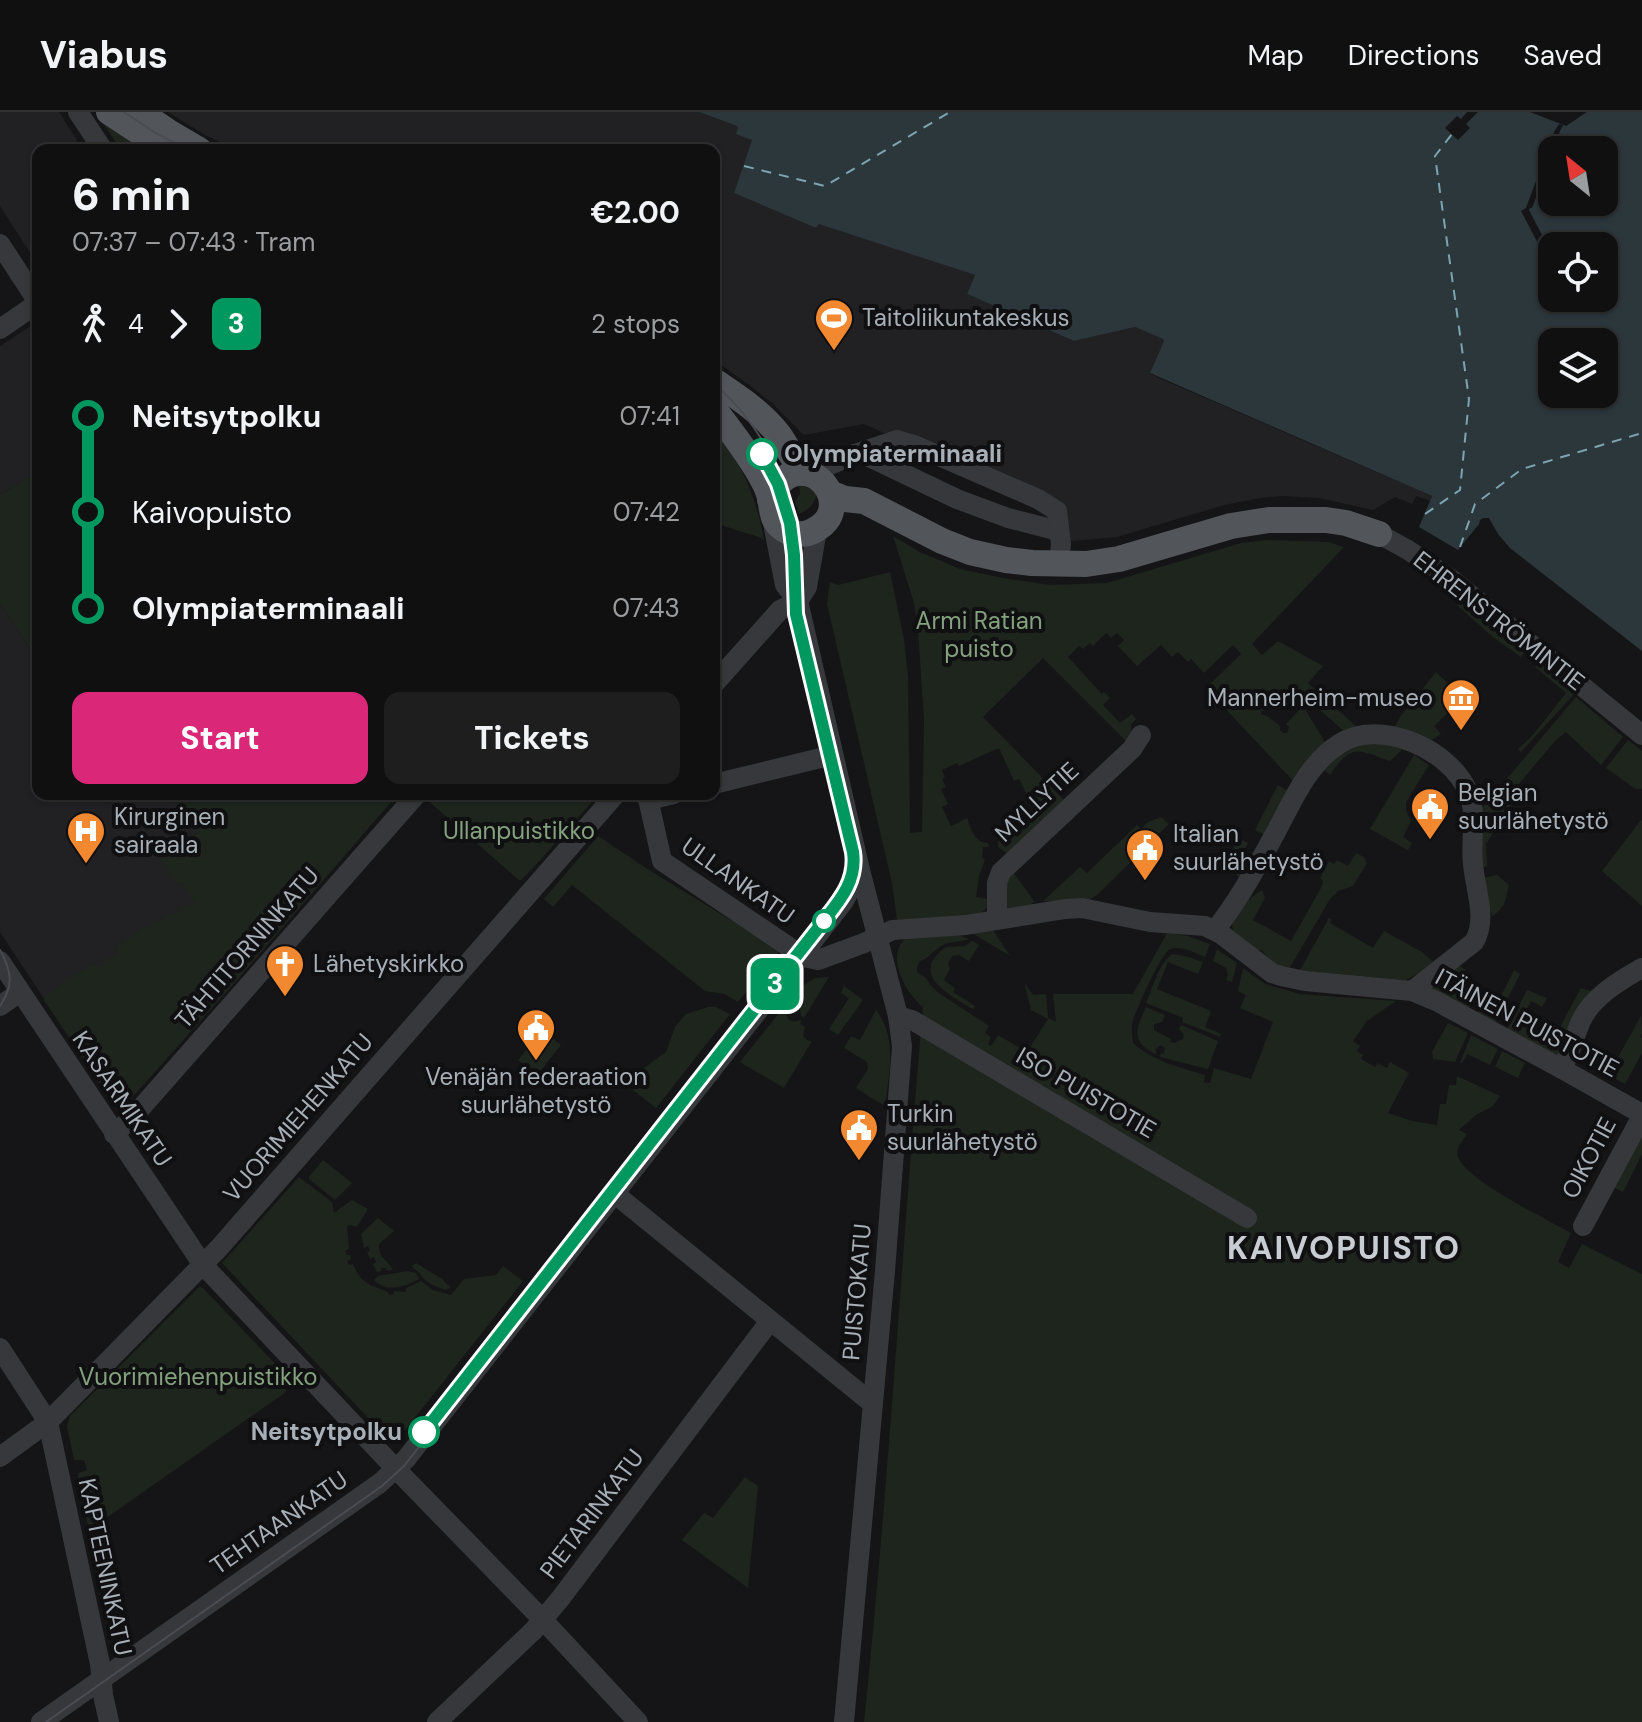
<!DOCTYPE html>
<meta charset="utf-8">
<style>
body{margin:0;font-family:"DM Sans",sans-serif;background:#1e1e1f;color:#f1f3f6;height:100vh;display:flex;flex-direction:column;font-size:30px;white-space:nowrap}
*{box-sizing:border-box;margin:0}
p{font-size:26px;color:#9c9d9f}
.icon{flex:none;width:44px;height:44px;fill:none;stroke:currentColor;stroke-width:2;stroke-linecap:round;stroke-linejoin:round}
.map{position:relative;flex:1;overflow:hidden}
.sheet{position:absolute;left:32px;top:32px;width:688px;height:656px;display:flex;flex-direction:column;background:#101011;border-radius:16px;box-shadow:0 2px 6px #0004,0 0 0 2px #303031}
.sheet>*{flex:none}
.badge{padding:0 16px;border-radius:12px;font-size:28px;line-height:52px}
.needle{width:52px;rotate:330deg}
.buttons{position:absolute;left:1538px;top:24px;display:grid;gap:16px}
.buttons a{display:grid;place-items:center;width:80px;height:80px;border-radius:16px;background:#101011;box-shadow:0 2px 6px #0004,0 0 0 2px #303031;font-size:40px}
.map>.badge{position:absolute;translate:-50% -50%;box-shadow:0 0 0 4px #fff}
.legs{display:flex;align-items:center;gap:12px;height:88px;padding:0 40px;font-size:26px}
.legs p{margin-inline-start:auto}
.head{display:flex;align-items:center;justify-content:space-between;height:136px;padding:0 40px}
h1{font-size:44px;font-weight:800;line-height:60px}
.action{display:flex;gap:16px;margin-top:auto;padding:16px 40px}
.action a{flex:1;height:92px;border-radius:16px;background:#db2777;color:#fff;font-size:32px;font-weight:800;line-height:92px;text-align:center}
.action a+a{background:#1e1e1f;color:#f1f3f6}
ul{padding:0 40px;list-style:none}
li{display:flex;align-items:center;gap:28px;height:96px;font-size:30px}
li i{display:grid;place-items:center;width:12px;height:100%;margin:0 10px;background:currentColor}
li i::after{content:'';width:20px;height:20px;margin:-10px;border:6px solid;border-radius:50%;background:#101011}
li p{margin-inline-start:auto}
li:first-child i{background:linear-gradient(#0000 50%,currentColor 0)}
li:last-child i{background:linear-gradient(currentColor 50%,#0000 0)}
header{display:flex;align-items:center;gap:48px;box-sizing:border-box;height:112px;padding:0 40px;background:#101011;border-bottom:2px solid #303031}
header strong{font-size:38px}
nav{display:flex;gap:44px;margin-inline-start:auto;font-size:28px}
.map>svg:first-child{display:block}
.built{fill:#212124}
.green{fill:#1d251d}
.water{fill:#2b373b;fill-rule:evenodd}
.pier{fill:#151517}
.lines{fill:none;stroke-linecap:round;stroke-linejoin:round}
.ferry{stroke:#7da4b2;stroke-width:2;stroke-dasharray:10 8;stroke-linecap:butt}
.minor{stroke:#36383c;stroke-width:20}
.major{stroke:#52565b;stroke-width:26}
.tram{stroke:#494c51;stroke-width:2}
.line-1-casing{stroke:#fff;stroke-width:18}
.line-1{stroke:#00985f;stroke-width:12}
.stop-1-dot{fill:#fff;stroke:#00985f;stroke-width:4}
.labels{text-anchor:middle;stroke-width:8;stroke-linejoin:round;paint-order:stroke}
.poi-label{font-size:24px;fill:#a7afb7;stroke:#101012;text-anchor:start}
.stop-label{font-size:24px;font-weight:bold;fill:#a7afb7;stroke:#101012;text-anchor:start}
.park-label{font-size:24px;fill:#83a27d;stroke:#101012}
.street-label{font-size:24px;fill:#a7afb7;stroke:#101012}
.district-label{font-size:32px;font-weight:bold;letter-spacing:2px;fill:#c8cdd3;stroke:#101012}
</style>
<header>
<strong>Viabus</strong>
<nav><a>Map</a><a>Directions</a><a>Saved</a></nav>
</header>
<div class="map">
<svg width="1642" height="1610" viewBox="0 0 1642 1610">
<rect width="100%" height="100%" fill="#151517"/>
<!-- built -->
<g class="built">
<path d="M0,0H59L83,38H38V153L0,94Z"/>
<path d="M168,0H699L737,14L752,28L735,81L816,116L819,111L975,163L967,182L1074,229L1135,215L1164,227V229L1150,262L1432,384L1430,389L1416,384L1412,392L1395,385L1373,398L1319,386L1281,384L1260,386L1224,393L1117,425L1061,430L1057,399L864,312L804,323L773,292L748,272L714,248V38H237L205,23Z"/>
<path d="M34,212L38,218V359L0,383V234Z"/>
<path d="M0,491L38,549V682H170L196,722L244,860L119,1000L0,820Z"/>
</g>
<!-- green -->
<g class="green">
<path d="M103,11L142,38H121Z"/>
<path d="M719,321C744,358 756,384 764,428L759,425L714,411V336L717,337L716,323Z"/>
<path d="M30,364L38,375V549L0,491V383Z"/>
<path d="M799,371L817,380C815,392 810,397 799,402L795,389L800,382Z"/>
<path d="M893,424L920,440L960,457L1003,466L1051,473L1107,471L1241,431L1267,428L1328,430L1344,435L1252,532L1262,543L1277,530H1280L1323,554L1308,571L1359,617L1346,621L1295,576L1287,584L1282,580L1266,598L1261,599V602L1267,604L1280,614V618L1283,621H1287L1289,615L1286,612L1303,594L1325,630L1306,651L1295,671L1206,576L1241,542L1233,533L1204,561L1191,547L1188,550L1178,540L1172,545L1161,533L1137,554L1118,534L1124,528L1117,521L1111,526L1106,521L1093,534L1090,531L1083,537L1079,534L1068,545L1102,582L1104,580L1110,586L1103,593L1120,611L1132,602L1136,607L1131,613L1132,622L1129,632L1043,546L983,605L1066,690L1009,743L998,735L999,722L1016,715L1014,710L1027,704L1026,701L1039,695L1031,679L1026,681L1019,667L1014,669L999,636L959,654L957,651L942,658L945,666L942,667L946,675L941,677L948,692L942,695L951,714L967,706C971,717 975,731 988,731L989,735H983L982,746L985,748L979,764L976,785L988,787C989,796 984,800 976,803L897,808L892,771L827,492L830,470L838,473L890,460L904,527L908,565L910,721L922,720L924,608L918,518L914,491Z"/>
<path d="M1460,490L1519,535L1524,541L1521,545L1493,525L1458,494Z"/>
<path d="M1538,551L1575,581L1521,640L1518,637L1532,624L1566,581L1535,555Z"/>
<path d="M1436,560L1470,593L1463,600L1456,593L1434,614L1441,622L1429,630L1394,617L1400,605Z"/>
<path d="M1576,585L1623,625L1601,653L1566,620L1555,629L1513,679L1517,684L1486,732L1487,754L1481,756L1480,706L1483,695Z"/>
<path d="M1378,627L1402,635L1401,639L1390,649C1358,638 1352,630 1330,663L1321,655L1343,636Z"/>
<path d="M1628,628L1642,639V677H1636L1606,656Z"/>
<path d="M1414,643L1429,653L1406,690V698L1411,709L1403,725L1412,731L1408,738L1370,717Z"/>
<path d="M1278,673L1291,681L1268,725L1255,718Z"/>
<path d="M170,682H398L244,860L119,1000L44,888L47,882L93,851L98,855L117,842L116,835L141,817L162,808L169,800L173,803L179,799L180,795L195,792L182,770L177,772L160,746L196,722Z"/>
<path d="M430,682H599L534,755L520,769L426,687Z"/>
<path d="M1161,705L1169,712L1097,783L1086,790L1043,789L1080,755L1087,761L1137,713L1141,717L1148,710Z"/>
<path d="M1641,708L1642,709V794L1602,759Z"/>
<path d="M598,724L649,758L780,838L738,890L724,882L705,879L572,773L553,795L544,787Z"/>
<path d="M1238,726L1248,731L1240,746L1247,755L1243,770L1225,749L1229,746Z"/>
<path d="M1356,741L1364,745L1367,751L1353,774L1338,779L1330,787L1289,857L1275,854L1261,838L1256,841C1249,835 1235,827 1233,818C1228,803 1250,785 1262,778L1265,786L1253,808L1291,829L1322,774L1323,769L1320,766L1329,749L1334,752L1337,748L1348,754Z"/>
<path d="M1011,757L1034,789L1030,794L1008,797L1005,792L1006,761Z"/>
<path d="M1497,763L1509,773C1506,786 1505,797 1492,804L1487,787L1483,766Z"/>
<path d="M1329,806L1331,808L1330,811L1373,836L1384,819L1422,840L1436,852L1404,869L1299,860Z"/>
<path d="M993,818L1010,844L972,821Z"/>
<path d="M1167,821L1188,824L1210,832L1205,845C1195,841 1179,832 1169,838C1161,842 1134,902 1132,912C1131,918 1133,926 1133,931C1155,950 1178,955 1205,963L1204,970L1210,971L1214,956L1251,967L1273,910L1240,896L1246,883L1238,879L1243,856L1265,872L1300,882L1396,889L1367,909L1353,929L1360,934L1357,939L1363,943L1361,947L1375,955L1378,951L1387,956L1390,950L1409,961L1388,1001L1412,1009L1437,1013L1440,992H1446L1449,973H1456L1457,964L1500,984L1493,994L1476,1003L1459,1018L1467,1022C1463,1029 1455,1037 1458,1045C1466,1068 1548,1108 1571,1121L1558,1150L1569,1156L1582,1132L1642,1162V1610H864C889,1372 902,1133 923,895C905,881 885,844 906,826L958,823L969,827C961,830 956,829 948,831C936,834 931,846 920,849L917,855V860L927,867L930,873L939,881L989,914L985,921L991,925L988,932L991,934L998,923L1027,940L1048,907L1031,898L1024,870L1033,883L1046,882L1048,906L1056,910L1053,882H1133Z"/>
<path d="M972,829L979,833L969,849L959,843L952,844L948,851L950,857L944,868L955,876L953,880L975,894L973,897C949,883 908,862 946,835L965,834Z"/>
<path d="M1217,837L1237,851L1232,870L1226,868L1228,863L1226,856L1213,849Z"/>
<path d="M1172,842L1185,844L1203,850L1198,862L1168,850L1157,877L1211,899L1205,915L1221,922L1220,925L1182,910L1183,906L1146,891C1153,875 1158,853 1172,842Z"/>
<path d="M1455,851L1466,858L1455,880L1472,890L1468,899L1431,880L1430,869Z"/>
<path d="M1514,858L1520,862L1494,914L1476,903L1483,890L1495,896Z"/>
<path d="M829,865L804,906L801,904L800,897L796,894L789,896C783,904 790,913 799,908L802,909L800,912L805,915L803,924L807,928L812,929L784,976L740,950L799,876L815,866Z"/>
<path d="M844,874L863,888L838,923L829,917L849,886L841,881Z"/>
<path d="M1581,876L1594,880L1561,947L1506,919L1527,878L1547,886L1542,895L1531,889L1520,910L1553,928Z"/>
<path d="M708,895H716L730,902L656,996L633,978V968L640,959L666,940L675,915L686,902Z"/>
<path d="M1146,895L1165,903L1162,910L1154,912V918L1171,927L1170,930L1175,931L1183,927L1184,923L1179,917L1181,913L1218,929L1208,957L1160,945L1161,941L1164,942L1165,936L1160,933L1155,938L1157,940L1155,942C1130,929 1136,917 1146,895Z"/>
<path d="M876,898C898,927 889,961 885,994L856,976L868,957L867,950L844,936L851,924L860,928Z"/>
<path d="M1641,904L1642,921L1640,925L1642,926V941L1625,972L1608,963Z"/>
<path d="M1448,911L1468,921L1455,950L1433,947L1432,940Z"/>
<path d="M542,918L561,933L537,963L518,948Z"/>
<path d="M1471,923L1498,937L1490,953L1467,942L1462,951H1460Z"/>
<path d="M1502,939L1525,951L1518,966L1495,955Z"/>
<path d="M1642,1021V1042L1623,1080L1613,1075Z"/>
<path d="M323,1048L352,1071L335,1088L309,1067V1065Z"/>
<path d="M299,1065L332,1090L334,1101L352,1088L368,1097L357,1115L351,1113L347,1114L349,1137L345,1139L347,1143H350L351,1147L347,1149L349,1153L353,1152C362,1172 368,1172 388,1180L389,1183L394,1182V1179L406,1180V1176L421,1169L433,1178L451,1183L464,1167L496,1163L503,1154L523,1169L398,1327L393,1329L388,1327L222,1151Z"/>
<path d="M378,1106L394,1119L379,1132C378,1146 388,1148 393,1158L387,1159L386,1156H381V1159L377,1160L373,1152L376,1150L374,1145L370,1147L367,1140L370,1139L368,1134L364,1136L361,1122Z"/>
<path d="M416,1151L442,1167L450,1175L446,1178C439,1176 431,1173 425,1168C420,1163 419,1159 413,1156L412,1154Z"/>
<path d="M408,1159L416,1161L419,1167C405,1175 386,1181 374,1168L378,1164Z"/>
<path d="M199,1175L203,1176L283,1260L286,1280L89,1418L78,1366V1361L87,1358L84,1348H74L67,1314L70,1304Z"/>
<path d="M745,1365L758,1374L748,1476L682,1428L704,1401L713,1406Z"/>
</g>
<!-- water -->
<path class="water" d="M699,0H1530L1566,14L1587,0H1642V539L1510,436L1498,422L1489,406H1483L1480,408L1479,412L1458,438L1419,415L1432,384L1150,261L1164,229L1163,227L1135,215L1074,229L967,182L975,163L819,112L816,116L734,81L752,28L736,22L738,16L737,14ZM1552,38H1604V90H1552ZM1552,134H1604V186H1552ZM1552,230H1604V282H1552Z"/>
<!-- pier -->
<g class="pier">
<path d="M1467,0H1478L1466,12L1470,16L1458,28L1445,16L1457,4L1461,7Z"/>
<path d="M1559,12L1563,13L1559,21L1561,23L1555,38H1552V45L1532,96H1530L1529,98L1552,142V158L1521,99L1526,96L1554,20Z"/>
</g>
<g class="lines">
<!-- ferry -->
<g class="ferry">
<path d="M744,54L825,74L950,0"/>
<path d="M1425,402L1460,378L1469,287L1435,44L1452,22"/>
<path d="M1460,435L1475,392L1522,357L1642,321"/>
</g>
<!-- minor -->
<g class="minor">
<path d="M78,0L103,38"/>
<path d="M0,132L38,190"/>
<path d="M0,217L38,191"/>
<path d="M855,342L867,344L957,387L1008,406L1059,419"/>
<path d="M809,362L855,342L897,328L914,333L1038,387L1057,399L1061,432L1059,452"/>
<path d="M771,401L785,473L798,489L860,758L898,904L902,934L885,1159L844,1610"/>
<path d="M1379,422L1408,438L1451,467L1642,623"/>
<path d="M798,489L807,475L817,418"/>
<path d="M714,572L780,498L798,489"/>
<path d="M714,672L833,643"/>
<path d="M647,682L662,749L804,845L818,848L864,831L893,818L966,813L1065,797L1082,796L1150,810L1205,814L1221,822L1272,861L1281,864L1305,869L1412,879L1436,889L1562,957L1642,1002"/>
<path d="M648,688L674,682"/>
<path d="M997,808V771L1001,760L1132,637L1141,623"/>
<path d="M1215,818C1239,788 1257,754 1276,720C1293,688 1308,652 1339,632C1380,605 1451,638 1468,680C1478,701 1470,729 1473,752C1475,777 1488,807 1474,830L1412,879"/>
<path d="M0,849L203,1153L394,1355L543,1508L638,1610"/>
<path d="M0,894L20,880"/>
<path d="M898,904L912,908L1247,1106"/>
<path d="M1562,957C1570,941 1574,925 1581,909C1592,885 1619,869 1642,856"/>
<path d="M114,1022L133,1005L417,682"/>
<path d="M615,1082L873,1292"/>
<path d="M1583,1114L1642,1004"/>
<path d="M0,1236L48,1310L100,1552L103,1583L109,1610"/>
<path d="M0,1345L48,1310L219,1136L616,682"/>
<path d="M41,1610L380,1371L406,1347L812,830L844,789L860,758"/>
<path d="M437,1610L533,1519L560,1487L770,1209"/>
</g>
<!-- major -->
<g class="major">
<path d="M109,0L156,31"/>
<path d="M139,0L170,21L199,38"/>
<path d="M714,269C738,285 761,300 779,323C788,336 794,350 805,361"/>
<path d="M714,297C730,318 759,355 768,379C774,395 768,411 789,420C799,424 810,422 818,416C850,396 821,348 788,364C778,370 773,377 770,388"/>
<path d="M830,381L845,387L864,389L942,429L970,440L1006,448L1032,451L1086,452L1119,447L1231,414L1269,408H1326L1346,411L1379,422"/>
</g>
<!-- tram -->
<g class="tram">
<path d="M124,0L154,20L188,38"/>
<path d="M0,838C12,860 14,873 0,894"/>
<path d="M46,1610L382,1374L404,1354L816,830C836,804 865,778 861,743L804,506C799,482 802,457 800,432C793,374 759,309 714,272"/>
</g>
</g>
<g class="lines">
<defs>
<path id="line-1" d="M424,1320L826,806C842,786 857,767 853,740L796,502L794,443L790,411L778,372L762,342"/>
</defs>
<!-- line-1 casing -->
<use href="#line-1" class="line-1-casing"/>
<!-- line-1 -->
<use href="#line-1" class="line-1"/>
</g>
<!-- icons -->
<defs>
<symbol id="stadium-pin" viewBox="-11 -11 22 30"><path d="M0 17L-7.5 6A9.5 9.5 0 1 1 7.5 6Z" fill="#f28931" stroke="#101012"/><path d="M0-5a6.5 5 0 1 0 0 10a6.5 5 0 1 0 0-10ZM-3.5-1.8h7v3.6h-7Z" fill="#fff"/></symbol>
<symbol id="museum-pin" viewBox="-11 -11 22 30"><path d="M0 17L-7.5 6A9.5 9.5 0 1 1 7.5 6Z" fill="#f28931" stroke="#101012"/><path d="M0-6L6-3V-2H-6V-3ZM-5-1h2V3h-2ZM-1-1h2V3h-2ZM3-1h2V3H3ZM-6 4H6V6H-6Z" fill="#fff"/></symbol>
<symbol id="civic-pin" viewBox="-11 -11 22 30"><path d="M0 17L-7.5 6A9.5 9.5 0 1 1 7.5 6Z" fill="#f28931" stroke="#101012"/><path d="M-.6-6.5H3V-4.5H.6V-3L4-1V1h2V6H-6V1h2V-1L-.6-3ZM-1.2 2.5V6h2.4V2.5Z" fill="#fff"/></symbol>
<symbol id="hospital-pin" viewBox="-11 -11 22 30"><path d="M0 17L-7.5 6A9.5 9.5 0 1 1 7.5 6Z" fill="#f28931" stroke="#101012"/><path d="M-5-5h3v3.5h4V-5h3V5h-3V1.5h-4V5h-3Z" fill="#fff"/></symbol>
<symbol id="church-pin" viewBox="-11 -11 22 30"><path d="M0 17L-7.5 6A9.5 9.5 0 1 1 7.5 6Z" fill="#f28931" stroke="#101012"/><path d="M-1.2-6h2.4v3.5h3.3v2.4h-3.3V6h-2.4V-.1h-3.3v-2.4h3.3Z" fill="#fff"/></symbol>
</defs>
<g fill-rule="evenodd">
<use href="#stadium-pin" x="812" y="184" width="44" height="60"/>
<use href="#museum-pin" x="1439" y="564" width="44" height="60"/>
<use href="#civic-pin" x="1408" y="673" width="44" height="60"/>
<use href="#hospital-pin" x="64" y="697" width="44" height="60"/>
<use href="#civic-pin" x="1123" y="714" width="44" height="60"/>
<use href="#church-pin" x="263" y="830" width="44" height="60"/>
<use href="#civic-pin" x="514" y="894" width="44" height="60"/>
<use href="#civic-pin" x="837" y="994" width="44" height="60"/>
</g>
<!-- markers -->
<g class="stop-1-dot">
<circle cx="762" cy="342" r="14"/>
<circle cx="824" cy="809" r="10"/>
<circle cx="424" cy="1320" r="14"/>
</g>
<g class="labels">
<!-- poi labels -->
<g class="poi-label">
<text x="862" y="214">Taitoliikuntakeskus</text>
<text x="1433" y="594" text-anchor="end">Mannerheim-museo</text>
<text x="1458" y="689">Belgian<tspan x="1458" dy="28">suurlähetystö</tspan></text>
<text x="114" y="713">Kirurginen<tspan x="114" dy="28">sairaala</tspan></text>
<text x="1173" y="730">Italian<tspan x="1173" dy="28">suurlähetystö</tspan></text>
<text x="313" y="860">Lähetyskirkko</text>
<text x="536" y="973" text-anchor="middle">Venäjän federaation<tspan x="536" dy="28">suurlähetystö</tspan></text>
<text x="887" y="1010">Turkin<tspan x="887" dy="28">suurlähetystö</tspan></text>
</g>
<!-- stop labels -->
<g class="stop-label">
<text x="784" y="350">Olympiaterminaali</text>
<text x="402" y="1328" text-anchor="end">Neitsytpolku</text>
</g>
<!-- park labels -->
<g class="park-label">
<text x="979" y="517">Armi Ratian<tspan x="979" dy="28">puisto</tspan></text>
<text x="519" y="727">Ullanpuistikko</text>
<text x="198" y="1273">Vuorimiehenpuistikko</text>
</g>
<!-- street labels -->
<g class="street-label">
<text transform="translate(1499 509) rotate(38)" y="8">EHRENSTRÖMINTIE</text>
<text transform="translate(1037 690) rotate(-43)" y="8">MYLLYTIE</text>
<text transform="translate(738 769) rotate(35)" y="8">ULLANKATU</text>
<text transform="translate(247 836) rotate(-49)" y="8">TÄHTITORNINKATU</text>
<text transform="translate(1527 911) rotate(28)" y="8">ITÄINEN PUISTOTIE</text>
<text transform="translate(1086 981) rotate(30)" y="8">ISO PUISTOTIE</text>
<text transform="translate(122 987) rotate(56)" y="8">KASARMIKATU</text>
<text transform="translate(298 1006) rotate(-49)" y="8">VUORIMIEHENKATU</text>
<text transform="translate(1589 1046) rotate(-62)" y="8">OIKOTIE</text>
<text transform="translate(857 1180) rotate(-85)" y="8">PUISTOKATU</text>
<text transform="translate(592 1402) rotate(-53)" y="8">PIETARINKATU</text>
<text transform="translate(279 1411) rotate(-35)" y="8">TEHTAANKATU</text>
<text transform="translate(105 1455) rotate(78)" y="8">KAPTEENINKATU</text>
</g>
<!-- district labels -->
<g class="district-label">
<text x="1344" y="1147">KAIVOPUISTO</text>
</g>
</g>
</svg>
<div class="buttons">
<a><svg class="needle" viewBox="-14 -14 28 28"><path d="M0-13l5 13h-10z" fill="#e53935"/><path d="M0 13l5-13h-10z" fill="#9c9d9f"/></svg></a>
<a><svg class="icon" aria-label="locate" viewBox="0 0 24 24"><circle cx="12" cy="12" r="6"/><path d="M12 2v4M12 18v4M2 12h4M18 12h4"/></svg></a>
<a><svg class="icon" aria-label="layers" viewBox="0 0 24 24"><path d="M12 4l9 5-9 5-9-5zM3 14l9 5 9-5"/></svg></a>
</div>
<b class="badge" style="left:775px;top:872px;background:#00985f;color:#fff">3</b>
<section class="sheet">
<div class="head"><div><h1>6 min</h1><p>07:37 – 07:43 · Tram</p></div><b>€2.00</b></div>
<div class="legs"><svg class="icon" aria-label="walk" viewBox="0 0 24 24"><circle cx="13" cy="4" r="2"/><path d="M13 8l-2 6 4 7M11 14l-3 7M7 12l3-4h3l4 4"/></svg>4<svg class="icon" aria-label="forward" viewBox="0 0 24 24"><path d="M9 5l7 7-7 7"/></svg><b class="badge" style="background:#00985f;color:#fff">3</b><p>2 stops</p></div>
<ul>
<li><i style="color:#00985f"></i><b>Neitsytpolku</b><p>07:41</p></li>
<li><i style="color:#00985f"></i><span>Kaivopuisto</span><p>07:42</p></li>
<li><i style="color:#00985f"></i><b>Olympiaterminaali</b><p>07:43</p></li>
</ul>
<div class="action"><a>Start</a><a>Tickets</a></div>
</section>
</div>
